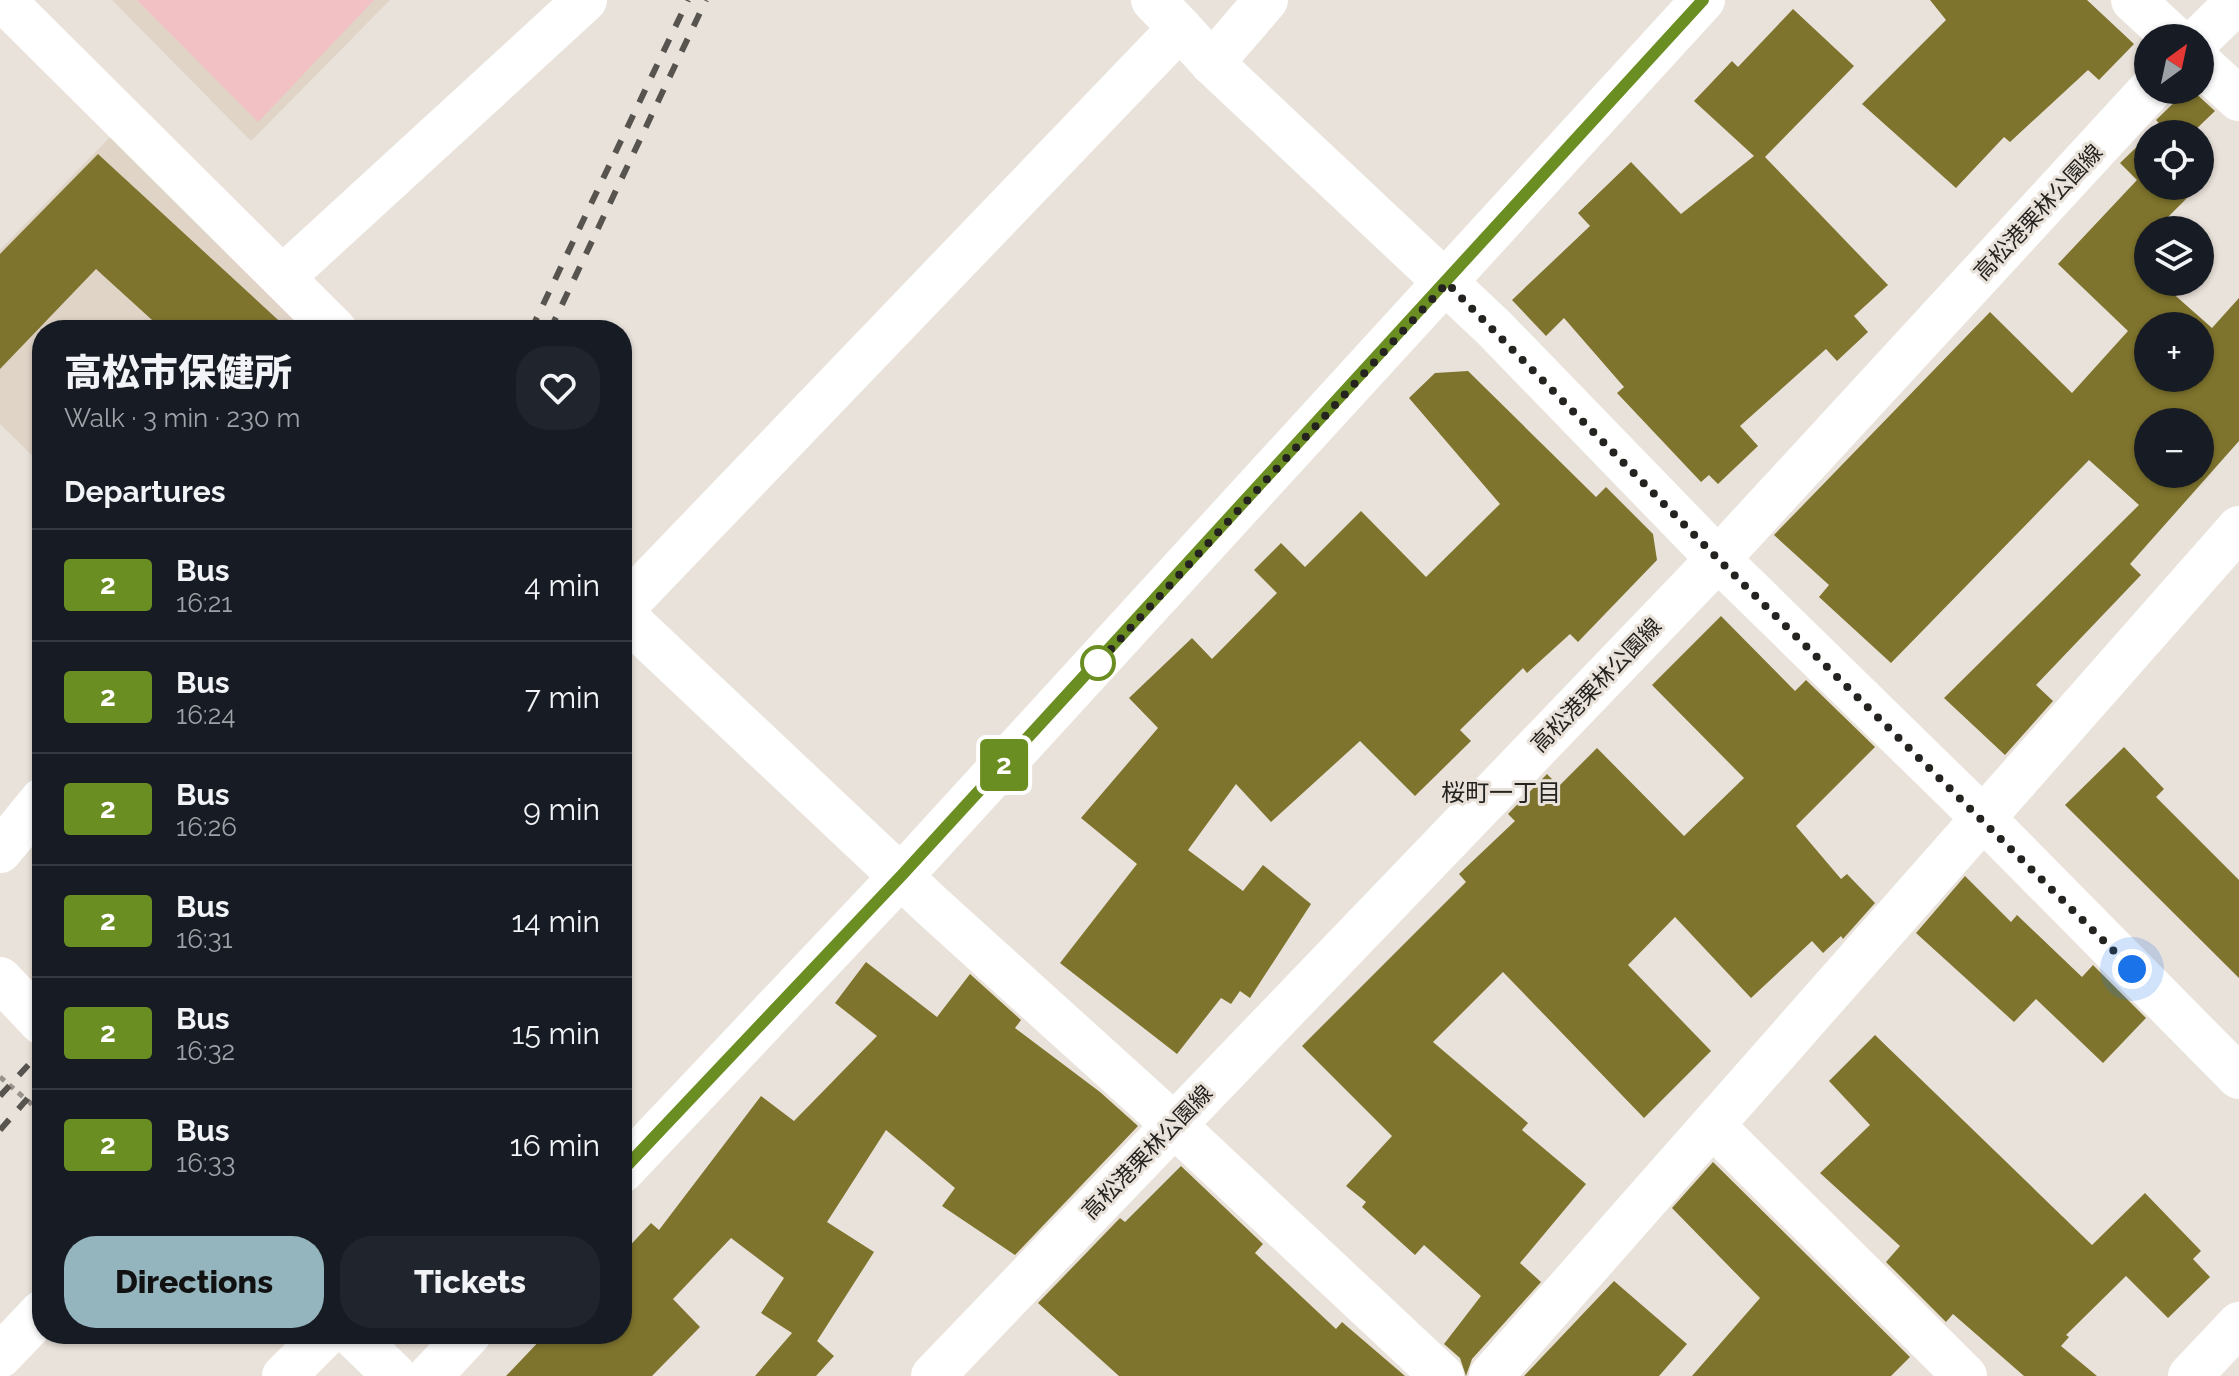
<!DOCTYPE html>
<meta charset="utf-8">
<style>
body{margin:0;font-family:Raleway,"Noto Sans JP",sans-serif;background:#20242c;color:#f1f3f6;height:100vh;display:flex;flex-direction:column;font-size:30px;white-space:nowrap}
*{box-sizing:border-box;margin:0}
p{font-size:26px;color:#9ea1a6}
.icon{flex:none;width:44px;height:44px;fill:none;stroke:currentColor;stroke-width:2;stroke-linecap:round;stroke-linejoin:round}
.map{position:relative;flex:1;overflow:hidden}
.panel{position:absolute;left:32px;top:320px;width:600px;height:1024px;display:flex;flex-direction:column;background:#171b24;border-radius:32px;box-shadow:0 2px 6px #0004}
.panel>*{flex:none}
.badge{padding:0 16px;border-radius:6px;font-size:28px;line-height:52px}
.needle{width:52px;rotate:33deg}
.buttons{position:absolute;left:2134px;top:24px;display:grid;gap:16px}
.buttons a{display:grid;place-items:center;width:80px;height:80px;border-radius:50%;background:#171b24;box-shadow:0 2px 6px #0004;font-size:40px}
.you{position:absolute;width:40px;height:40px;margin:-20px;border:6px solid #fff;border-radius:50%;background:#1a73e8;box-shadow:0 0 0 12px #1a73e833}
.map>.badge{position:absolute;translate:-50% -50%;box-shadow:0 0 0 4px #fff}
h2{padding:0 32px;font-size:30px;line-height:72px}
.round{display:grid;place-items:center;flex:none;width:84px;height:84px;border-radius:32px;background:#20242c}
.head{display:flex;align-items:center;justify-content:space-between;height:136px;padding:0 32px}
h1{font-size:38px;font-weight:800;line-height:60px}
.cta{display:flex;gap:16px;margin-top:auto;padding:16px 32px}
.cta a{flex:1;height:92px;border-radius:32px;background:#94b5bd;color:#111;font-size:32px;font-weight:800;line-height:92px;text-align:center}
.cta a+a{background:#20242c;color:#f1f3f6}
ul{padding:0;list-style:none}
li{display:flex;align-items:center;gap:24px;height:112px;padding:0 32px;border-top:2px solid #363941}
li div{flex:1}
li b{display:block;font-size:30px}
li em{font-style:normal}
li .badge{min-width:88px;font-weight:700;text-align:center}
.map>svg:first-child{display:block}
.built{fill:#e0d4c7}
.green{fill:#f1c1c3}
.building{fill:#7f742d;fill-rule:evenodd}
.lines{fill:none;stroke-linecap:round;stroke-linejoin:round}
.path{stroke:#97928c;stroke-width:5;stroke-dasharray:6 6;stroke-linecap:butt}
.street{stroke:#fff;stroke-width:44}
.secondary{stroke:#fff;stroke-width:44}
.rail{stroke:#575450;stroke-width:6;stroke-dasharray:14 14;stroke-linecap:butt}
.line-casing{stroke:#fff;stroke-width:18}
.line{stroke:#6b8e23;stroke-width:12}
.walk{stroke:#252320;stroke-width:8;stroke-dasharray:0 14.4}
.stop-dot{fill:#fff;stroke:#6b8e23;stroke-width:4}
.labels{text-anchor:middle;stroke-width:6;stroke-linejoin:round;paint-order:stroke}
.street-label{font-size:22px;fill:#252320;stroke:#e9e2da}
.neighbourhood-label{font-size:24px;fill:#252320;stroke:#e9e2da}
</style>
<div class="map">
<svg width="2239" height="1376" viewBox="0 0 2239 1376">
<rect width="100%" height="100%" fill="#e9e2da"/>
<!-- built -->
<g class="built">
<path d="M112,0H390L251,141Z"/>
<path d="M116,131L318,330H42V465L0,424V250Z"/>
</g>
<!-- green -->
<path class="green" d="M137,0H374L258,122Z"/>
<!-- building -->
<g class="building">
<path d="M1930,0H2087L2134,44L2099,80L2088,70L2010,142L2004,137L1956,188L1862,104L1946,20Z"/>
<path d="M1793,9L1854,66L1765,157L1888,285L1854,316L1868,332L1837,361L1826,349L1740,426L1758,446L1718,484L1709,475L1701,482L1617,393L1624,387L1564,318L1546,336L1512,300L1590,226L1578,213L1631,162L1681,214L1754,156L1694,101L1732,61L1738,67Z"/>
<path d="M2187,90H2192L2215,111L2191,134H2169L2156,120Z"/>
<path d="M2148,136V186H2199L2163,222L2171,230H2148V282H2160L2212,328L2239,298V441L2130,564L2141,575L2036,685L2053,701L2005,755L1944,698L2139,505L2089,460L1891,663L1819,597L1829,585L1774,535L1990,312L2072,393L2128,331L2058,264L2137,180L2120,163ZM2148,326H2200V378H2148ZM2148,422H2200V474H2148Z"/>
<path d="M98,154L289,330H163L96,269L0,369V254Z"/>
<path d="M1468,371L1596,497L1606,487L1653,534L1657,560L1578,642L1570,634L1527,673L1523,668L1460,730L1471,741L1415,796L1360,741L1271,822L1236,784L1188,850L1243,891L1263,865L1311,904L1250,998L1240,991L1231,1004L1221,998L1177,1054L1060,963L1137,864L1081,818L1158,728L1129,698L1192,638L1212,659L1277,593L1254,570L1281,543L1305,567L1361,511L1426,577L1500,504L1409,398L1435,373Z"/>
<path d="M1721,616L1795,691L1806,680L1875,747L1796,826L1841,879L1847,874L1875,903L1843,939L1841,936L1823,953L1812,941L1751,998L1675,917L1628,965L1711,1051L1644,1118L1503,972L1433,1042L1528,1123L1522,1130L1586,1184L1520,1263L1541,1282L1472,1359L1466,1376L1460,1358L1444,1344L1481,1296L1424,1245L1415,1255L1362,1207L1366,1202L1346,1186L1392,1136L1302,1046L1466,882L1459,874L1515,821L1508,814L1547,774L1559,786L1597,748L1684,836L1744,778L1652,685Z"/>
<path d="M2124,747L2164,789L2156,797L2239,880V978L2065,805Z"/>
<path d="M1965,876L2011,922L2017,915L2082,977L2093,965L2146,1018L2103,1063L2036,999L2014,1022L1916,933Z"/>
<path d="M866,962L937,1017L970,974L1021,1020L1015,1028L1100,1092L1138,1126L1015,1255L942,1206L955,1188L886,1130L827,1222L874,1252L817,1341L834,1356L816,1376H755L792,1333L761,1313L784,1278L731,1238L673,1299L700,1327L652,1376H506L546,1334H622V1254L651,1223L659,1230L761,1096L794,1121L877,1036L835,1003Z"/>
<path d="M1875,1035L2092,1245L2145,1193L2201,1251L2193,1259L2210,1277L2168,1318L2126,1276L2066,1335L2069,1337L2061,1346L2097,1376H2024L1953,1314L1946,1322L1886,1262L1900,1246L1820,1173L1870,1125L1829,1081Z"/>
<path d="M1713,1162L1910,1357L1891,1376H1692L1760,1298L1672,1208Z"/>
<path d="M1181,1166L1263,1244L1255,1253L1336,1329L1342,1322L1405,1376H1119L1038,1303L1120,1218L1125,1222Z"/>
<path d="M1614,1281L1687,1344L1659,1376H1524Z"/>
</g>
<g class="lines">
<!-- path -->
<g class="path">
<path d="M0,1077L42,1113"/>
<path d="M35,1127L42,1118"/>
</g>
<!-- street -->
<g class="street">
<path d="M3,0L335,330"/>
<path d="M2200,38L2239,0"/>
<path d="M1212,63L1266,0"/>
<path d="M2200,63L2239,99"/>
<path d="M283,277L585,0"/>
<path d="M1718,559L1982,817L2239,1077"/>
<path d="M622,609L1180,28L1153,0"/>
<path d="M622,614L931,905L1173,1124L1442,1376"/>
<path d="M0,851L42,800"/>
<path d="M1713,1126L1965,1376"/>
<path d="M0,1356L42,1312"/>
<path d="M284,1376L326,1334"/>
<path d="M1491,1376L2239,528"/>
<path d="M2190,1376L2239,1324"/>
</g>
<!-- secondary -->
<g class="secondary">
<path d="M2133,0L2174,38"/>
<path d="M1180,28L1212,63L1493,327L1718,559"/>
<path d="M0,979L42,1023"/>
<path d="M622,1171L902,875L1703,0"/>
<path d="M352,1334L395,1376"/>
<path d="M430,1376L469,1334"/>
<path d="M933,1376L1718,559L2150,90"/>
</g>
<!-- rail -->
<g class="rail">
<path d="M531,330L688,0"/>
<path d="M550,330L706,0"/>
<path d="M0,1096L42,1050"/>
<path d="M0,1130L42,1082"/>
</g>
</g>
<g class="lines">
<defs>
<path id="line" d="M622,1171L902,875L1703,0"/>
</defs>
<!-- line casing -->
<use href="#line" class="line-casing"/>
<!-- line -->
<use href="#line" class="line"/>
<!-- walk -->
<path class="walk" d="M1098,663L1090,672L1447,283L1718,559L2132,969"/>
</g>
<!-- markers -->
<circle class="stop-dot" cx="1098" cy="663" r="16"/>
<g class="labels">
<!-- street labels -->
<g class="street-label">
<text transform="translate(2038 212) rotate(-47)" y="8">高松港栗林公園線</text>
<text transform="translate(1596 685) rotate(-46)" y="8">高松港栗林公園線</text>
<text transform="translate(1147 1152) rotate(-46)" y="8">高松港栗林公園線</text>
</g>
<!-- neighbourhood labels -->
<g class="neighbourhood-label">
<text x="1501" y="801">桜町一丁目</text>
</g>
</g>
</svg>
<div class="buttons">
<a><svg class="needle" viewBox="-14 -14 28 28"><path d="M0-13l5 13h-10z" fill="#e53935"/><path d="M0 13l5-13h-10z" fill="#9ea1a6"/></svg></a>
<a><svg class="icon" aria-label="locate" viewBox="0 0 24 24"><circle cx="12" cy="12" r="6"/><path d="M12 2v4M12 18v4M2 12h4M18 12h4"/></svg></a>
<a><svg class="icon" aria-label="layers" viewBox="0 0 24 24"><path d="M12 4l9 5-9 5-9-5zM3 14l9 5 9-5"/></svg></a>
<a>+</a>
<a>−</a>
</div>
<div class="you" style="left:2132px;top:969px"></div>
<b class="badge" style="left:1004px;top:765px;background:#6b8e23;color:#fff">2</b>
<section class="panel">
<div class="head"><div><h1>高松市保健所</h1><p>Walk · 3 min · 230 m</p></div><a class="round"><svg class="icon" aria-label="heart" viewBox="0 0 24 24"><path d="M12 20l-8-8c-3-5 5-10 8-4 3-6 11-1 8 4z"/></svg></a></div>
<h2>Departures</h2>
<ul>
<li><span class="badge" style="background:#6b8e23;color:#fff">2</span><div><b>Bus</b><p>16:21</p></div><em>4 min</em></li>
<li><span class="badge" style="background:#6b8e23;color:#fff">2</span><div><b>Bus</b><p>16:24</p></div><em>7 min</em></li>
<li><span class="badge" style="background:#6b8e23;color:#fff">2</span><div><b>Bus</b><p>16:26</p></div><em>9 min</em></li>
<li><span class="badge" style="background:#6b8e23;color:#fff">2</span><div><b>Bus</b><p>16:31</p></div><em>14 min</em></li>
<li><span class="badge" style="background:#6b8e23;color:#fff">2</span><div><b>Bus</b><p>16:32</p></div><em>15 min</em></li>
<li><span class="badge" style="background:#6b8e23;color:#fff">2</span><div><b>Bus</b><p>16:33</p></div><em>16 min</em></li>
</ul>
<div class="cta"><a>Directions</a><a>Tickets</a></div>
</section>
</div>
